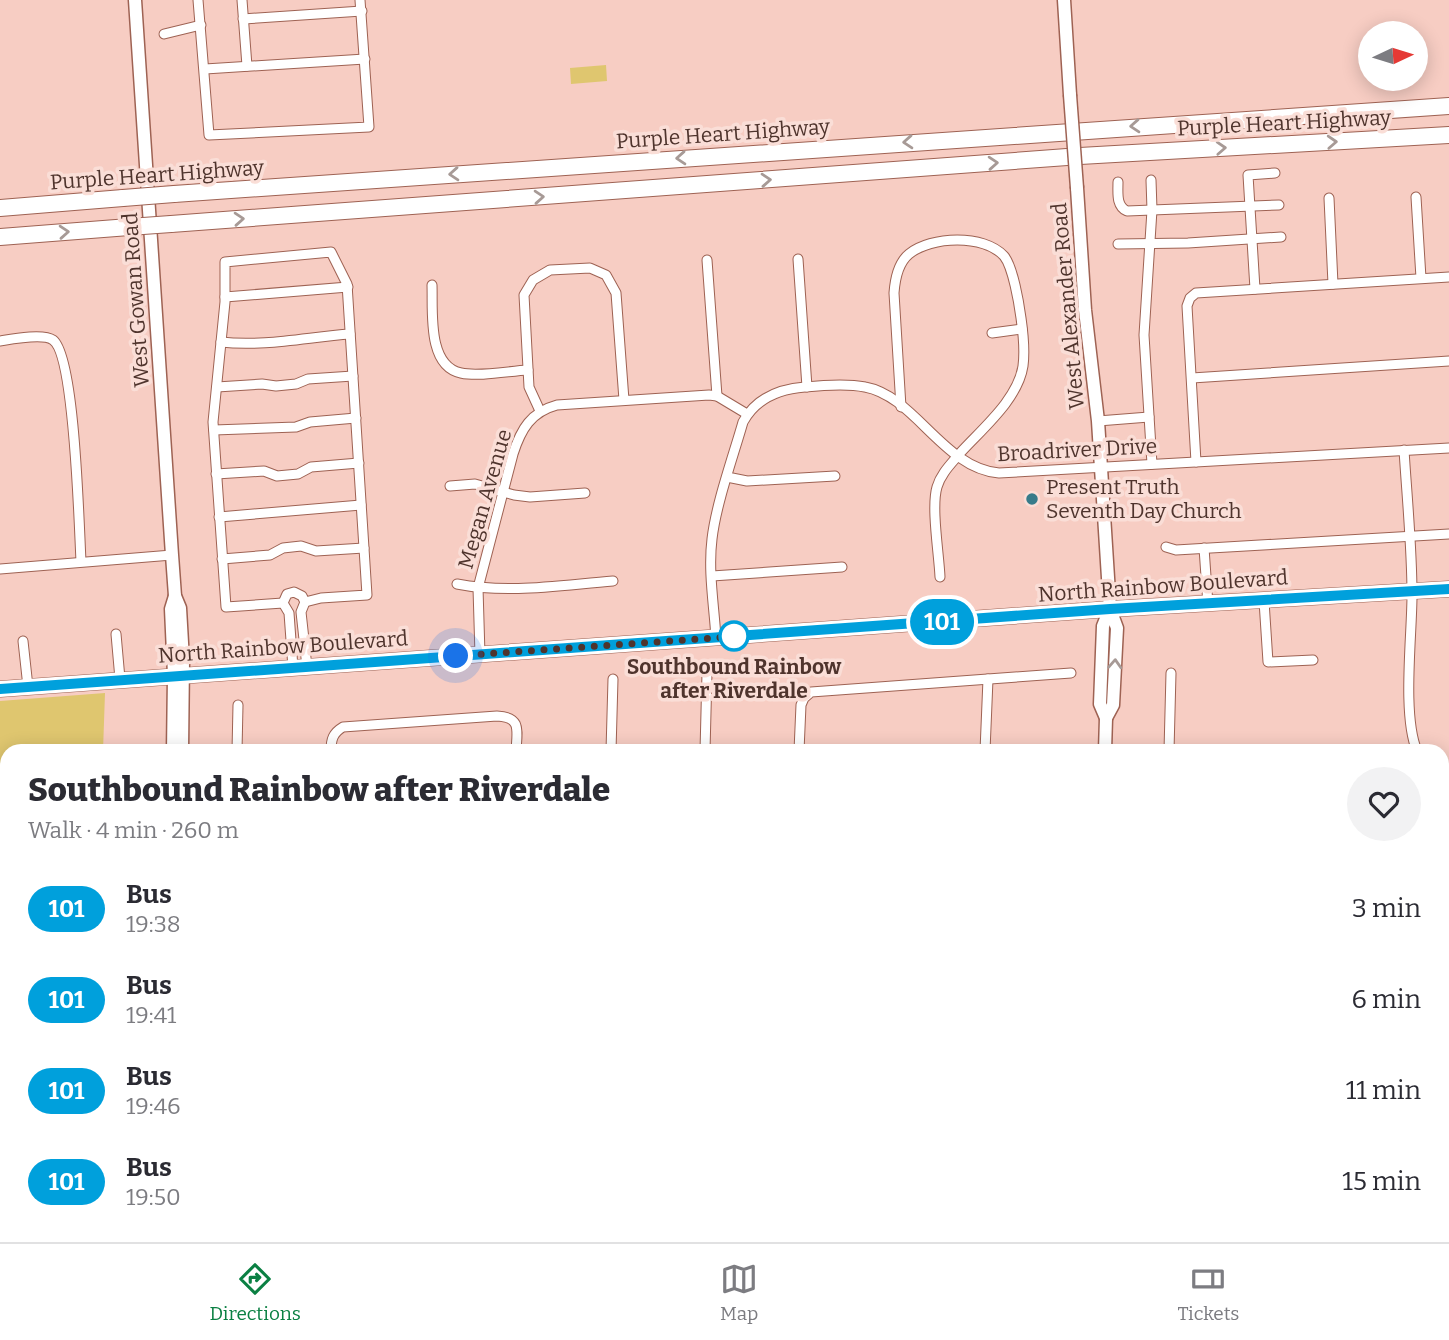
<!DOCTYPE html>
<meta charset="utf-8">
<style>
body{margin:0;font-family:Bitter,serif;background:#f2f2f3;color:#2b2b33;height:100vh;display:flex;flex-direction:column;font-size:26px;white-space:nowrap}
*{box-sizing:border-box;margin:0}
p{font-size:23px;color:#7c7c81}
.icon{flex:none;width:38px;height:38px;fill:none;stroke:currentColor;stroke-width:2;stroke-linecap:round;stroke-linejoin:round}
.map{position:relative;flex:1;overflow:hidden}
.panel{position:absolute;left:0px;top:744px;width:1449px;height:499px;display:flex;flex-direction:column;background:#fff;border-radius:21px 21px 0 0;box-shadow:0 4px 18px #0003}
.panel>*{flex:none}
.badge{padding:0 14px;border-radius:23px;font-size:24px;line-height:46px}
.needle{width:46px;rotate:86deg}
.fabs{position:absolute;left:1358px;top:21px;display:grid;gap:14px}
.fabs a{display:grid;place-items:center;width:70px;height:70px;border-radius:50%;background:#fff;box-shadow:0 4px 18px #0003;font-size:35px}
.you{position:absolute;width:35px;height:35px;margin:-18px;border:5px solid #fff;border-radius:50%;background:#1a73e8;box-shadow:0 0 0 10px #1a73e833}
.map>.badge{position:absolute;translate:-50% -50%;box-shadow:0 0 0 4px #fff}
.round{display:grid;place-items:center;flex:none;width:74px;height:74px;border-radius:37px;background:#f2f2f3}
.headline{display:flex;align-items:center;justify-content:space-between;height:119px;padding:0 28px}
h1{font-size:33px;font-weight:800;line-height:52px}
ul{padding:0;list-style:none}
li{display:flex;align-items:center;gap:21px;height:91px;padding:0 28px}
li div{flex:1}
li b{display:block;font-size:26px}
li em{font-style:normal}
li .badge{min-width:77px;font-weight:700;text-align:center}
.menu{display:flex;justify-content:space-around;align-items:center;height:98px;border-top:2px solid #e1e1e2;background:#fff;font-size:19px;color:#7c7c81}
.menu a{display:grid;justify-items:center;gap:4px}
.menu .active{color:#0b8043}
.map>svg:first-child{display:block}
.green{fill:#dfc66f}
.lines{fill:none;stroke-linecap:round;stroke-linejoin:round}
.street-casing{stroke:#9e6253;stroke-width:11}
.secondary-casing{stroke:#9e6253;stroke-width:15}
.primary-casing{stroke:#9e6253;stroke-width:17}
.highway-casing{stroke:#9e6253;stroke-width:18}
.street{stroke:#fff;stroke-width:9}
.secondary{stroke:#fff;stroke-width:12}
.primary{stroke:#fff;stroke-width:14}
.highway{stroke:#fff;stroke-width:16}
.secondary-bridge-casing{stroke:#9e6253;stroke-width:15;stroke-linecap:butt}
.highway-bridge-casing{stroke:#9e6253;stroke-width:18;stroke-linecap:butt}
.secondary-bridge{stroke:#fff;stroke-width:12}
.highway-bridge{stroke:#fff;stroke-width:16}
.oneway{stroke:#a79a96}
.line-casing{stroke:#fff;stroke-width:16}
.line{stroke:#00a0dc;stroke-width:10}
.walk{stroke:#4f342d;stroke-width:7;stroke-dasharray:0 12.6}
.poi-dot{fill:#377b8a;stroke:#faded7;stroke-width:2.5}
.stop-dot{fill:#fff;stroke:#00a0dc;stroke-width:3.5}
.labels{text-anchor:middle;stroke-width:7;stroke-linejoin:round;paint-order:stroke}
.street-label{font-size:21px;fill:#4f342d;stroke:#faded7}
.poi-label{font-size:21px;fill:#4f342d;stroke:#faded7;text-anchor:start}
.stop-label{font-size:21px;font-weight:bold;fill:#4f342d;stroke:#faded7}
</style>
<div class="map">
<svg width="1449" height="1242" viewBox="0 0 1449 1242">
<rect width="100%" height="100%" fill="#f7cdc3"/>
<!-- green -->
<g class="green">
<path d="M606,65L607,81L571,84L570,68Z"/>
<path d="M105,693L103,751H7V1236H153V1242H0V701Z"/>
</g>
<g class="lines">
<defs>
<g id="street">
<path d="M198,0L209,135L369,127L360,0"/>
<path d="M242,0L247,66"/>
<path d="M243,19L362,11"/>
<path d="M164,34L201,25"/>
<path d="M205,69L365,59"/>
<path d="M1151,180L1152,210L1144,335L1152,464"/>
<path d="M1118,182C1118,193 1116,206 1127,211L1279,205"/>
<path d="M1416,197L1421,278"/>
<path d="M1329,198L1333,284"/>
<path d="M1118,244L1188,243L1281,237"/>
<path d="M798,259L807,387"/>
<path d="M707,260L717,396"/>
<path d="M432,285C433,311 427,366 461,373C479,377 509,371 528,370"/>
<path d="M1255,289L1248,175L1275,173"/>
<path d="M225,297L348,287"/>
<path d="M992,333L1022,329"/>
<path d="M0,341C12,339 43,333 53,340C75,356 79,526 81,561"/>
<path d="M221,342C263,347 308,337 350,334"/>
<path d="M1192,378L1449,361"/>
<path d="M217,387L262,384L276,386L296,384L308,379L353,376"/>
<path d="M901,407L894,293C895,279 898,263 909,254C931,236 984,234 1004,256C1013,267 1019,303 1021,318C1023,332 1025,351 1023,366C1018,399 983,428 961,452C952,463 941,473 937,487C931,507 939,554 940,577"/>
<path d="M540,411L529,387L524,295L533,280L550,270L590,268L606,275L616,293L624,400"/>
<path d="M1098,421L1149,417"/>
<path d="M214,430L296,427L310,422L356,418"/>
<path d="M1404,450C1407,498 1412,547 1412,595C1412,636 1402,715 1417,751"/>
<path d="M1196,462L1187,306L1190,298L1196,293L1449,277"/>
<path d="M216,474L264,471L277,476L298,474L311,467L359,463"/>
<path d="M727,477L747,481L835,476"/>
<path d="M450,486L475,484L514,495L530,497L585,493"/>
<path d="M219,517L361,505"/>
<path d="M1166,547L1176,550L1449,534"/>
<path d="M1204,548L1208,605"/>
<path d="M222,559L270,555L283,548L301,546L316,551L364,548"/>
<path d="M0,569L172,555"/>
<path d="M712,576L842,567"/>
<path d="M457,584C508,594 561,585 613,581"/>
<path d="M1264,601L1268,662L1313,660"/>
<path d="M305,602L301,612L307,667"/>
<path d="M283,603L226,607L213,422L225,302V262L331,252L347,284L367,595L321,598L305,602"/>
<path d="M283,603L289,613L293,668"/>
<path d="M283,603L287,594L294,592L302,596L305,602"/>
<path d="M116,634L120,679"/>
<path d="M716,638C714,605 708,571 712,539C716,504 733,457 743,422C756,398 779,389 805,387C824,385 846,383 865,387C915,396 943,468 999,473L1449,448"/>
<path d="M23,641L28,687"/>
<path d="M480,655L478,588L513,454C521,429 531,412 557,405L709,395L717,396L747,414"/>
<path d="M237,751L238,705"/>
<path d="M331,751C331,739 333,733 343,727L497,716C522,717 517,731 516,751"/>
<path d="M611,751L613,679"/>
<path d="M705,751L707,673"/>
<path d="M799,751L801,705L804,698L811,692L1071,673"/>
<path d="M985,751L988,679"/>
<path d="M1169,751L1171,673"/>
<path d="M1442,791L1449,801"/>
<path d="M220,1242V1236"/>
<path d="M395,1242L396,1236"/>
<path d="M570,1242V1236"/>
<path d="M659,1242V1236"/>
<path d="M745,1242V1236"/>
<path d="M836,1242V1236"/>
<path d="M929,1242V1236"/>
<path d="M1022,1242L1023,1236"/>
<path d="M1153,1242V1236"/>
<path d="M1290,1242V1236"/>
<path d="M1376,1242L1377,1236"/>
</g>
<g id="secondary">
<path d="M135,0L172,555L175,596L180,608L183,660L182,751"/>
<path d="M1064,0L1070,95"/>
<path d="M1077,188L1085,310L1098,421L1110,609L1117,628L1113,705L1106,718"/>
<path d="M173,751L174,675L171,609L175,596"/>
<path d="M1105,751L1106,718L1100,704L1103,626L1110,609"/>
<path d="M162,1242V1236"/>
<path d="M1088,1242V1236"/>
</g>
<path id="primary" d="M0,689L1110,609L1449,589"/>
<g id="highway">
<path d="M1080,156L1449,135"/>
<path d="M174,194L1449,106"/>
<path d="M0,208L123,198"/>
<path d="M171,224L1067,157"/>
<path d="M0,237L129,227"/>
</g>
</defs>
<!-- street casing -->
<use href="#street" class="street-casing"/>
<!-- secondary casing -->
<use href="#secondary" class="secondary-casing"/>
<!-- primary casing -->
<use href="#primary" class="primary-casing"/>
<!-- highway casing -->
<use href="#highway" class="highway-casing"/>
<!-- street -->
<use href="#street" class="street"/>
<!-- secondary -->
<use href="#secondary" class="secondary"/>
<!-- primary -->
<use href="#primary" class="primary"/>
<!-- highway -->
<use href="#highway" class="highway"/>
<defs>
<path id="secondary-bridge" d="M1070,95L1077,188"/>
<g id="highway-bridge">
<path d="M123,198L174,194"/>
<path d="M129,227L171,224"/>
</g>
</defs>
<!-- secondary-bridge casing -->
<use href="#secondary-bridge" class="secondary-bridge-casing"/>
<!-- highway-bridge casing -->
<use href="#highway-bridge" class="highway-bridge-casing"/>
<!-- secondary-bridge -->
<use href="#secondary-bridge" class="secondary-bridge"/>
<!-- highway-bridge -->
<use href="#highway-bridge" class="highway-bridge"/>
</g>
<!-- one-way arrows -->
<defs><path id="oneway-chevron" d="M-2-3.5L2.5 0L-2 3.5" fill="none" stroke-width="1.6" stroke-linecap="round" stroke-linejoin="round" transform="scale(1.75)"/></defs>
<g class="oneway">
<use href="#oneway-chevron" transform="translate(1135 126) rotate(176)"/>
<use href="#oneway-chevron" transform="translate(908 142) rotate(176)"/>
<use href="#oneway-chevron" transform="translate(1332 142) rotate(-3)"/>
<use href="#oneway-chevron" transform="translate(1221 148) rotate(-3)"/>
<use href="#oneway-chevron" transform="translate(681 158) rotate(176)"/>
<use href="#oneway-chevron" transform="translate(993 163) rotate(-4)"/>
<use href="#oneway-chevron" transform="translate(454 174) rotate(176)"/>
<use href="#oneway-chevron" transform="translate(766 180) rotate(-4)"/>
<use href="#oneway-chevron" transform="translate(539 197) rotate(-4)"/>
<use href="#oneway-chevron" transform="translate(239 219) rotate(-4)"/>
<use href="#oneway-chevron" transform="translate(64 232) rotate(-4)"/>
<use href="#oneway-chevron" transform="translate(1115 664) rotate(-87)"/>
</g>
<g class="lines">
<defs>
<path id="line" d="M0,689L1110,609L1449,589"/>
</defs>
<!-- line casing -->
<use href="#line" class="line-casing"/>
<!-- line -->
<use href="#line" class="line"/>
<!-- walk -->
<path class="walk" d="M456,656L742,636H734"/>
</g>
<!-- markers -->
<circle class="poi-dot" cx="1032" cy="499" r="7"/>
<circle class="stop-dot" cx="734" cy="636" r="14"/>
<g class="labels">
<!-- street labels -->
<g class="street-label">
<text transform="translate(1284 123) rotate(-3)" y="7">Purple Heart Highway</text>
<text transform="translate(723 134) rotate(-4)" y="7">Purple Heart Highway</text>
<text transform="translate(157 175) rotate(-4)" y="7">Purple Heart Highway</text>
<text transform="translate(136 300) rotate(-94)" y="7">West Gowan Road</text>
<text transform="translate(1068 306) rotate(-95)" y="7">West Alexander Road</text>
<text transform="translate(1077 450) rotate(-3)" y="7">Broadriver Drive</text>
<text transform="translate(485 499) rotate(-74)" y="7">Megan Avenue</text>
<text transform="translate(1163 586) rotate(-4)" y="7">North Rainbow Boulevard</text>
<text transform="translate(283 647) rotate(-4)" y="7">North Rainbow Boulevard</text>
</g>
<!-- poi labels -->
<g class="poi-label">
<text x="1046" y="494">Present Truth<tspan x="1046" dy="24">Seventh Day Church</tspan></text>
</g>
<!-- stop labels -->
<g class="stop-label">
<text x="734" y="674">Southbound Rainbow<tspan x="734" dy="24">after Riverdale</tspan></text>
</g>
</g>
</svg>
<div class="fabs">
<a><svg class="needle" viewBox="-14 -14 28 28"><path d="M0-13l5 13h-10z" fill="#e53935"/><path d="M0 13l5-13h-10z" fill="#7c7c81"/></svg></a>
</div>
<div class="you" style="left:456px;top:656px"></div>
<b class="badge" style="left:942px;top:622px;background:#00a0dc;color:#fff">101</b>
<section class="panel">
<div class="headline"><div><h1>Southbound Rainbow after Riverdale</h1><p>Walk · 4 min · 260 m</p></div><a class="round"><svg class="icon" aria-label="heart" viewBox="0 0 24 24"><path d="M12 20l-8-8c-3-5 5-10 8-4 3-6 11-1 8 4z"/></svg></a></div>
<ul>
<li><span class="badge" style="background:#00a0dc;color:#fff">101</span><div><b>Bus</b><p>19:38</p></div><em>3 min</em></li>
<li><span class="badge" style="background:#00a0dc;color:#fff">101</span><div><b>Bus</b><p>19:41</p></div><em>6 min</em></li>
<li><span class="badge" style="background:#00a0dc;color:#fff">101</span><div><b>Bus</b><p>19:46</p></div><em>11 min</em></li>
<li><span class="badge" style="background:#00a0dc;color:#fff">101</span><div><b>Bus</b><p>19:50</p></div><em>15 min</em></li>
</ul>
</section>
</div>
<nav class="menu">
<a class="active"><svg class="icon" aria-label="directions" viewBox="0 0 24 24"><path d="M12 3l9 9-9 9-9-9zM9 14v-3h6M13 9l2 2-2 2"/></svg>Directions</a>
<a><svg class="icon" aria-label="map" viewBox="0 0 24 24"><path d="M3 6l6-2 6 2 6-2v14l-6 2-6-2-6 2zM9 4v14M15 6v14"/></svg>Map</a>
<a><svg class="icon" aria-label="tickets" viewBox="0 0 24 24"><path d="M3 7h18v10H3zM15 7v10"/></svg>Tickets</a>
</nav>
